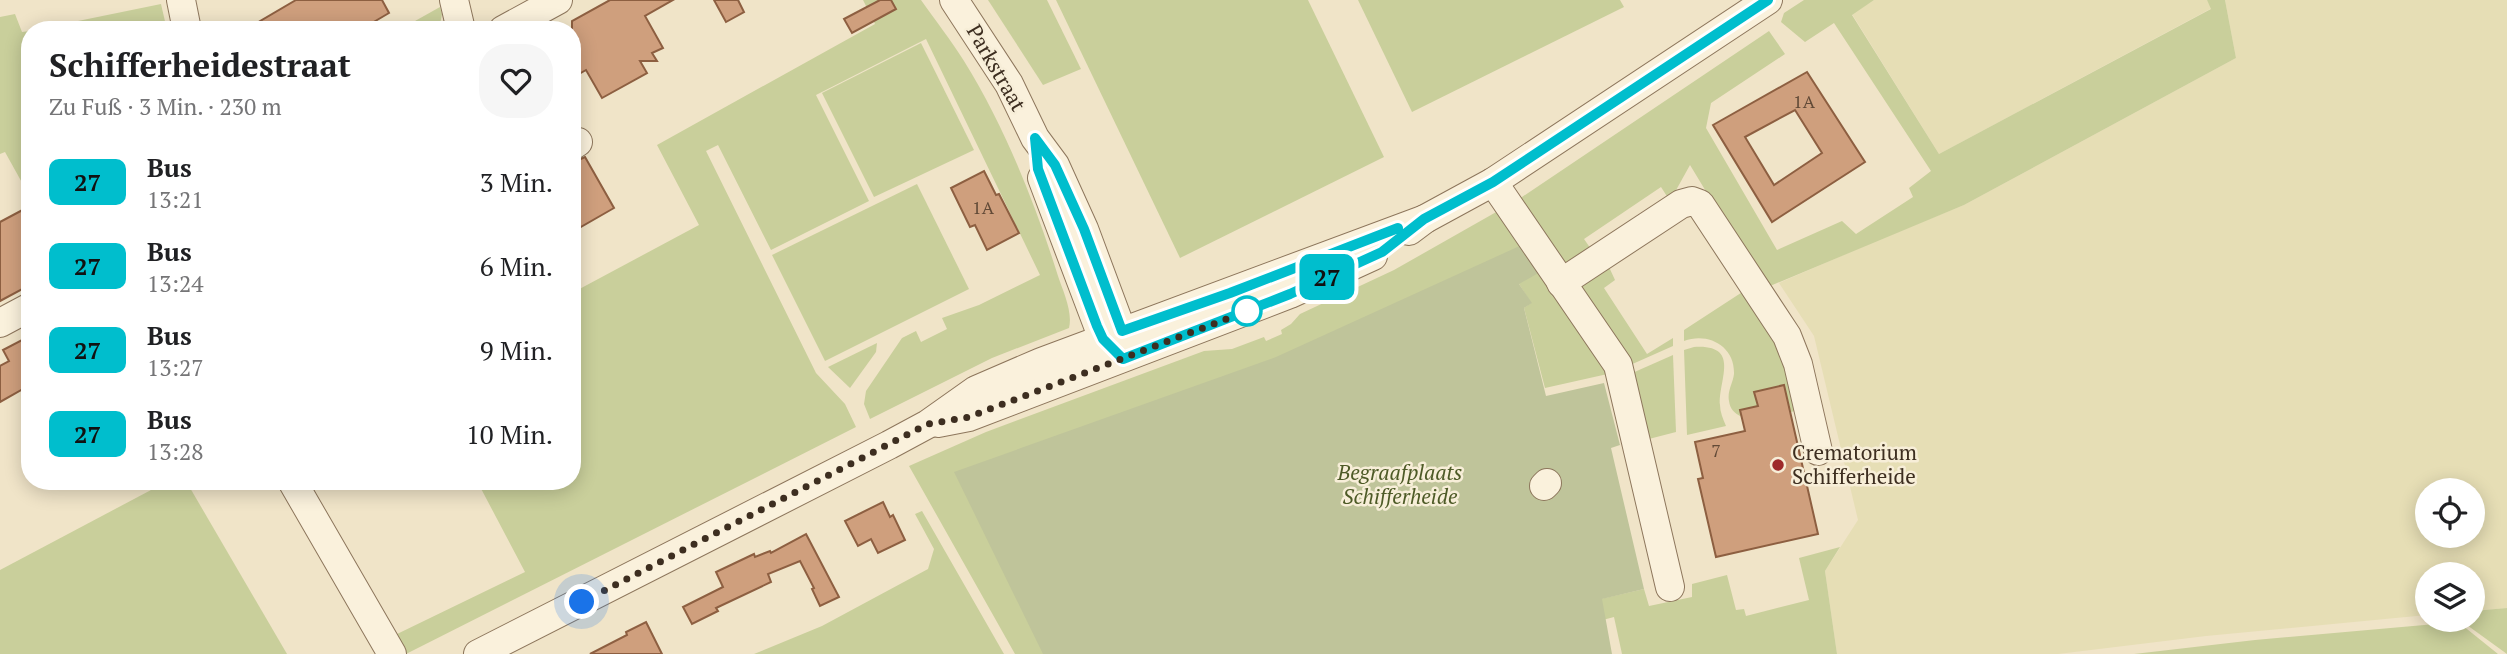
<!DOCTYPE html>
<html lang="de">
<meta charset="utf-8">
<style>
body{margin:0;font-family:"PT Serif",serif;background:#f6f6f6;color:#202124;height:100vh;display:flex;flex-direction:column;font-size:26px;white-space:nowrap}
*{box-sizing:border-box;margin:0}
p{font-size:23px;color:#757577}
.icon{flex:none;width:38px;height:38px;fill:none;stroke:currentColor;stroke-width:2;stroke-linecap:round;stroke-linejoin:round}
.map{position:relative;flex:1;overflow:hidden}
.side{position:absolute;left:21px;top:21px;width:560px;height:469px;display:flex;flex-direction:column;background:#fff;border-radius:28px;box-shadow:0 4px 18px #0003}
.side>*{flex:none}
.badge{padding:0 14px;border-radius:10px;font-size:24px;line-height:46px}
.fabs{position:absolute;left:2415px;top:478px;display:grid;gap:14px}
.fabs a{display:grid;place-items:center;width:70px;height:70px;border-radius:50%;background:#fff;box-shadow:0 4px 18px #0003;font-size:35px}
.you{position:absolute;width:35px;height:35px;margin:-18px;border:5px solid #fff;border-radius:50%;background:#1a73e8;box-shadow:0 0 0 10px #1a73e833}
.map>.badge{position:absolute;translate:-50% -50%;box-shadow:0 0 0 4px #fff}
.round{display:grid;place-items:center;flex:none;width:74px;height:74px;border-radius:28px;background:#f6f6f6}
.summary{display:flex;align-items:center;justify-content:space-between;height:119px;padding:0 28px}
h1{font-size:33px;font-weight:800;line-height:52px}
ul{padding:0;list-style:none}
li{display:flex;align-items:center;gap:21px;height:84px;padding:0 28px}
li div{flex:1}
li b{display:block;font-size:26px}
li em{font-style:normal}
li .badge{min-width:77px;font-weight:700;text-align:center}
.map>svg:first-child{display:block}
.farmland{fill:#e6deb5;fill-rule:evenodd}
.green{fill:#c9cf9b}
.cemetery{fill:#bfc49a}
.building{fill:#cf9f7d;stroke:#8d5f41;stroke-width:2;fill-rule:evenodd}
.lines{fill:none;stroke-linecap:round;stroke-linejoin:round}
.minor-casing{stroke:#8d765c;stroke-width:30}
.minor{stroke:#faf1dc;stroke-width:28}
.line-casing{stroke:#fff;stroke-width:16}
.line{stroke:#00becd;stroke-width:10}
.walk{stroke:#3d2e20;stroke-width:7;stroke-dasharray:0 12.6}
.stop-dot{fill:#fff;stroke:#00becd;stroke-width:3.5}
.poi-dot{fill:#9e2a2b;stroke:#f7eed8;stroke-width:2.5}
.labels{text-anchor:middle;stroke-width:5;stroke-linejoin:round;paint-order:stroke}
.number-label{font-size:18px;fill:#624a37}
.street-label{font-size:21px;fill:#3d2e20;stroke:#f7eed8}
.poi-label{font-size:21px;fill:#3d2e20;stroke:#f7eed8;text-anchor:start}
.park-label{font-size:21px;font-style:italic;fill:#4d5a26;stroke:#f7eed8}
</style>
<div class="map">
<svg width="2507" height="654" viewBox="0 0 2507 654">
<rect width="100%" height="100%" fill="#f0e4c8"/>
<!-- farmland -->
<g class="farmland">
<path d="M1874,0H2207L2212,8L1939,154L1852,14Z"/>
<path d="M2225,0H2507V608L2473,611V574H2427V615L2206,636L2058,654H1837L1825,571L1858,520L1814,336L1779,283L1878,240L1964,205L2236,58ZM2427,490H2473V536H2427Z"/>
</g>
<!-- green -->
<g class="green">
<path d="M863,0H921C935,20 951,40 964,61C1005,127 1035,203 1058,276C1063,291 1073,312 1069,328L992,358L870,419L864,404L866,391L902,338L916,331L921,342L947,329L942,318L979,305L1040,275L926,39L816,95L869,201L771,250L718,145L706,151L816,373L845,404L856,427L406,654L395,635L525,572L477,481H572V293L699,225L657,145L875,24Z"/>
<path d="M988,0H1047L1081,69L1043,85Z"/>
<path d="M1056,0H1308L1384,157L1180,258Z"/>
<path d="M1358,0H1620L1624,7L1412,112Z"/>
<path d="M1804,0H1874L1852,15L1939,154L2211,9L2207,0H2225L2236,58L1964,205L1770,286L1767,292L1690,165L1670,201L1661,187L1584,239L1593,252L1565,268L1519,199L1769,31L1785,54L1711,103L1706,128L1777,250L1842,221L1856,234L1913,197L1909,188L1931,171L1834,23L1805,42L1781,22L1784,13Z"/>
<path d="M161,4L167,30H34Z"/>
<path d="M440,7L442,14L439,30H399Z"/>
<path d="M15,14L22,32L30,31V197L5,152L0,154V17Z"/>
<path d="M921,43L974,150L874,197L822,93Z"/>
<path d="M917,184L969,289L825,361L772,255Z"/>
<path d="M1498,211L1612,373L1545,388L1524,308L1531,303L1509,268L1115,654H1015L909,466L986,432L1204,351L1232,349L1264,337L1266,341L1282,334L1281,330L1291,324L1300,314L1394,270Z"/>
<path d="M1609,267L1615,280L1604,288L1647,354L1673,338V346L1628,366L1579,284Z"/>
<path d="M1747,289L1784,348L1798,410L1791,412L1784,385L1760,406L1740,410L1742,417C1734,413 1730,409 1729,401C1727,391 1733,383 1734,374C1735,346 1708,332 1684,341V330Z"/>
<path d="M877,343L876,352L850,388L828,367Z"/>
<path d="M1694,347C1742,344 1718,381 1720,405C1720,412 1723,419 1726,426L1687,435L1684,350Z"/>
<path d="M1673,355L1676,432L1645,440L1630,374Z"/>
<path d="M168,481H186L287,654H0V570Z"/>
<path d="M922,511L1004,654H754L822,626L928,569L934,549L915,514Z"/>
<path d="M1840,547L1825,571L1837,654H1622L1614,617L1546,635L1391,654L1395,646L1644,589L1649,606L1692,597V584L1727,575L1736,610L1744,609L1746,616L1809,600L1799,558Z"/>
<path d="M2507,608V654L2460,620H2473V611Z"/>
<path d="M2448,620L2457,621L2498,654H2134L2255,640L2447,623Z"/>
</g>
<!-- cemetery -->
<path class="cemetery" d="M1524,244L1542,271L1519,284L1532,303L1524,308L1546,396L1604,383L1620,445L1611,448L1644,589L1602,599L1612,654H1043L954,472L1276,357Z"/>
<!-- building -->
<g class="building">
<path d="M296,0H382L389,13L360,30H245Z"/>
<path d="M610,0H673L645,16L663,48L652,53L657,61H640L647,73L602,98L586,70L572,78V21Z"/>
<path d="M714,0H738L744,12L726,22Z"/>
<path d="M880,0H891L896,9L852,33L844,19Z"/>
<path d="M1807,72L1865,162L1772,222L1713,125ZM1795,110L1822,153L1774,185L1745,137Z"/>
<path d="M585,157L614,208L572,232V163Z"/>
<path d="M984,171L996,195L999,194L1019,233L987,250L975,225L970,227L951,188Z"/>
<path d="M30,206V285L0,301V222Z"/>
<path d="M22,340L24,343L30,340V385L0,402V366L9,361L3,350Z"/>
<path d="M1784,385L1818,534L1716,557L1698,479L1703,478L1695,442L1745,431L1740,410L1758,406L1754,392Z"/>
<path d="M883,502L890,517L893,515L905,540L878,553L871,539L858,546L845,521Z"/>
<path d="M806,534L839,597L820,606L812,589L814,588L800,561L768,574L771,582L716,608L718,611L692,624L683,607L723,587L716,572L754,554L755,557L770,551L771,553Z"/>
<path d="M646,622L662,654H590L627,635L626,632Z"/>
</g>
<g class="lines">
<defs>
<g id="minor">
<path d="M181,0L187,30"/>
<path d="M454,0L461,30"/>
<path d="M954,0L1009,84L1035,138L1055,165L1084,229L1122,331L1123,349"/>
<path d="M503,30L558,0"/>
<path d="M572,146L578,142"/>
<path d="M1042,178L1103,339L1116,352"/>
<path d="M1493,182L1618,365L1670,587"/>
<path d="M1409,231L1425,219L1493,182L1768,0"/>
<path d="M1561,283L1681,204L1692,201L1700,204L1787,336L1798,364L1818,451"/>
<path d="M0,323L30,307"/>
<path d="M938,423L969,417L1290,294L1373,256"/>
<path d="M292,481L392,654"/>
<path d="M1544,486L1547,483"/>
<path d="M478,654L889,445L928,424L976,390L1041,362L1425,219"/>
</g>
</defs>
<!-- minor casing -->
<use href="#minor" class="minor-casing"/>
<!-- minor -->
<use href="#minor" class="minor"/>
</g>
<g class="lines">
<defs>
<path id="line" d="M1398,228L1230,293L1122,331L1084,229L1055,165L1035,138L1038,169L1097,326L1103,339L1123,359L1290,294L1382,252L1424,219L1493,182L1768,0"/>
</defs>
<!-- line casing -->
<use href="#line" class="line-casing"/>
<!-- line -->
<use href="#line" class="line"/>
<!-- walk -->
<path class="walk" d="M582,602L928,424L969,417L1250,310L1247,311"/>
</g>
<!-- markers -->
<circle class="stop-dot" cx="1247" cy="311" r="14"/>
<circle class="poi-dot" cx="1778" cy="465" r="7"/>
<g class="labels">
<!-- number labels -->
<g class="number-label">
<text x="1804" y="108">1A</text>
<text x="983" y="214">1A</text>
<text x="1716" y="457">7</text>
</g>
<!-- street labels -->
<g class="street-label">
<text transform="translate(996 68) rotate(60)" y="7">Parkstraat</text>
</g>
<!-- poi labels -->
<g class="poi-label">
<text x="1792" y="460">Crematorium<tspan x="1792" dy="24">Schifferheide</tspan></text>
</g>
<!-- park labels -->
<g class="park-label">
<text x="1400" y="480">Begraafplaats<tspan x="1400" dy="24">Schifferheide</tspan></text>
</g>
</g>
</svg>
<div class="fabs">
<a><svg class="icon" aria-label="locate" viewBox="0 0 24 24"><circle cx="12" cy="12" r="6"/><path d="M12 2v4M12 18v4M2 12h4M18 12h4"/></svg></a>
<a><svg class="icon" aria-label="layers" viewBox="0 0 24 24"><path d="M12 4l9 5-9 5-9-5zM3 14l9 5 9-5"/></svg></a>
</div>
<div class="you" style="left:582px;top:602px"></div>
<b class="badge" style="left:1327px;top:277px;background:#00becd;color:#111">27</b>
<section class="side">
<div class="summary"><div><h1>Schifferheidestraat</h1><p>Zu Fuß · 3 Min. · 230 m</p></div><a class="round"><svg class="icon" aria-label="heart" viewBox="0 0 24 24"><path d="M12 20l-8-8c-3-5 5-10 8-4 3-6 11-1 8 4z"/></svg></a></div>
<ul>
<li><span class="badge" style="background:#00becd;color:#111">27</span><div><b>Bus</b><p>13:21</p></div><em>3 Min.</em></li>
<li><span class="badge" style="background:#00becd;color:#111">27</span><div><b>Bus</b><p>13:24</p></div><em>6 Min.</em></li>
<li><span class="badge" style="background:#00becd;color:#111">27</span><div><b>Bus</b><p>13:27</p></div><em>9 Min.</em></li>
<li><span class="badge" style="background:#00becd;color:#111">27</span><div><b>Bus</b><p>13:28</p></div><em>10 Min.</em></li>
</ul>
</section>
</div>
